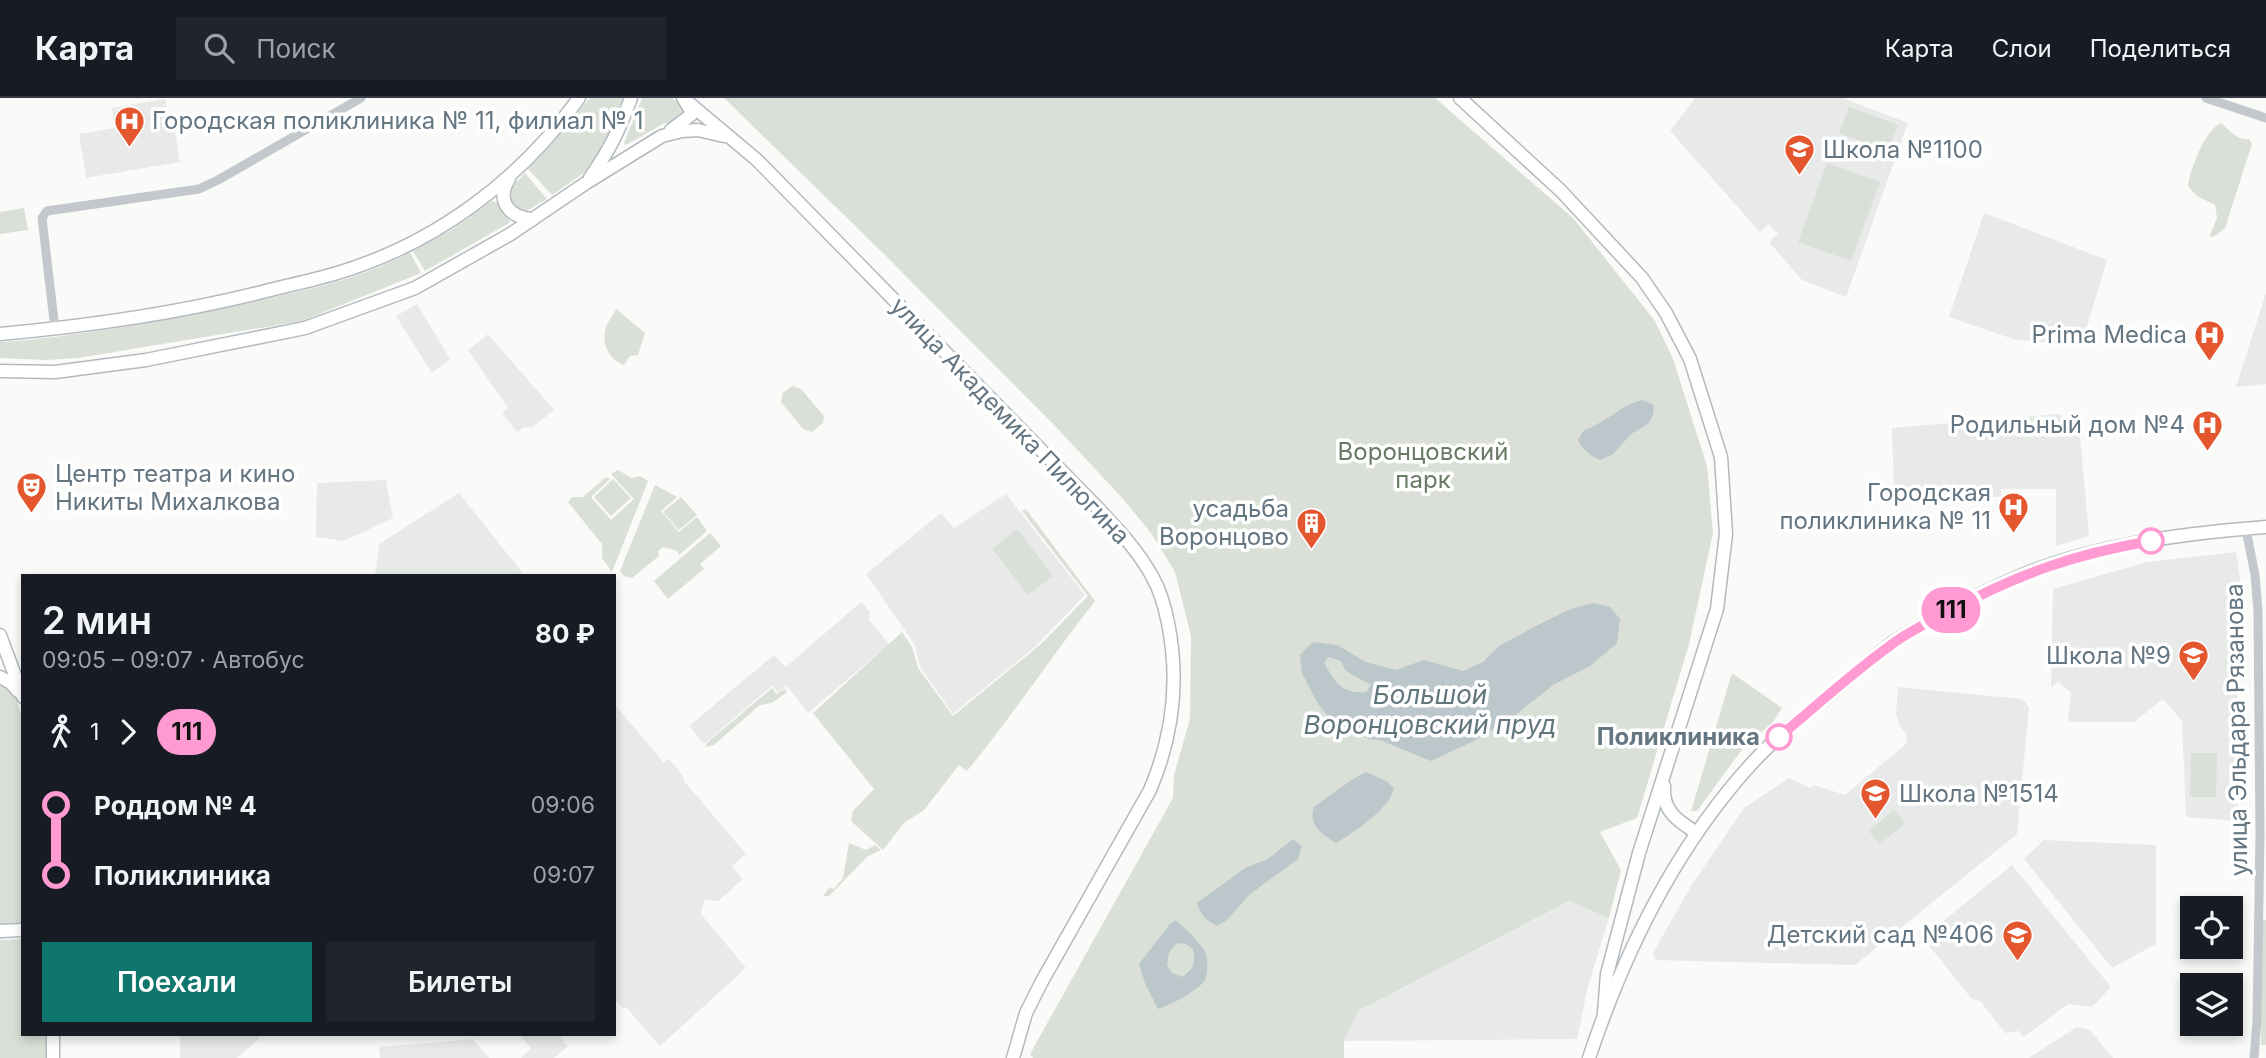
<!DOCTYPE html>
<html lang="ru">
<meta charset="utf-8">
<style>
body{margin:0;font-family:Inter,sans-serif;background:#20242c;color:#f1f3f6;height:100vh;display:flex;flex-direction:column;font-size:26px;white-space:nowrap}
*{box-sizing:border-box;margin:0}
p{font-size:23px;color:#9ea1a6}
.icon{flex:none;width:38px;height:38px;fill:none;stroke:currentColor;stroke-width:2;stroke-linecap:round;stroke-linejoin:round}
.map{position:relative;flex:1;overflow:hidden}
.side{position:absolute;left:21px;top:476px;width:595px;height:462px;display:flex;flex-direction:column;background:#171b24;border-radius:0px;box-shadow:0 4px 10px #0003}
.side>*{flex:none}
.badge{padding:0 14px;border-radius:23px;font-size:24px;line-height:46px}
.controls{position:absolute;left:2180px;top:798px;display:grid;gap:14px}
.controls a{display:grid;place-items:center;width:63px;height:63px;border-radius:0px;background:#171b24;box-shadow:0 4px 10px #0003;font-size:35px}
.map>.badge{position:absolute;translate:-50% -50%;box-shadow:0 0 0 4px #fff}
.legs{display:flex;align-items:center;gap:10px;height:77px;padding:0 21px;font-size:23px}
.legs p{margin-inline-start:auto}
.headline{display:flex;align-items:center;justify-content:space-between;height:119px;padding:0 21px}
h1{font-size:38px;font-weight:600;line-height:52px}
.action{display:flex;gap:14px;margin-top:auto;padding:14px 21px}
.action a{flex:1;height:80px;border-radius:0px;background:#0f766e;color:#fff;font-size:28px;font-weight:600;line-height:80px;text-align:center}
.action a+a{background:#20242c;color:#f1f3f6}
ul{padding:0 21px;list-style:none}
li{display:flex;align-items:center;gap:24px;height:70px;font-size:26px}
li i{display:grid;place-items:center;width:10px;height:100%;margin:0 9px;background:currentColor}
li i::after{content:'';width:18px;height:18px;margin:-9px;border:5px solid;border-radius:50%;background:#171b24}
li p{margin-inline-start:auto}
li:first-child i{background:linear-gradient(#0000 50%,currentColor 0)}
li:last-child i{background:linear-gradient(currentColor 50%,#0000 0)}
header{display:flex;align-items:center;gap:42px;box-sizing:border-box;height:98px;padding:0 35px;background:#171b24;border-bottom:2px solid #363941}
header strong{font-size:33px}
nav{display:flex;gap:38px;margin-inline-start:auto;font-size:24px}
.search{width:490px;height:63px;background:#20242c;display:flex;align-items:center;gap:18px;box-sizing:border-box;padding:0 24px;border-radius:0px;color:#9ea1a6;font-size:26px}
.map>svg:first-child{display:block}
.built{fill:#e8e9e9}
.green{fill:#dadfd7}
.water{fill:#bbc7cb;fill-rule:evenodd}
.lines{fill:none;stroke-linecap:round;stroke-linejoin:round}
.secondary-casing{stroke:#b3babf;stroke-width:15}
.street{stroke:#c3c8cc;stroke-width:9}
.secondary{stroke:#fff;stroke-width:12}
.line-1-casing{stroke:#fff;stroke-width:16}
.line-1{stroke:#ff9ad2;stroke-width:10}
.stop-1-dot{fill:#fff;stroke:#ff9ad2;stroke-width:3.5}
.labels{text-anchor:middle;stroke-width:7;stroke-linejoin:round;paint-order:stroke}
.poi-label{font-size:24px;fill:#657683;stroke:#fff;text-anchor:end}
.street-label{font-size:24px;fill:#657683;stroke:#fff}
.park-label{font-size:24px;fill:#687a64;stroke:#fff}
.stop-label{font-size:24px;font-weight:bold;fill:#657683;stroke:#fff;text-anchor:end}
.water-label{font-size:26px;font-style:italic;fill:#60757c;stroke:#fff}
</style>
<header>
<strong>Карта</strong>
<div class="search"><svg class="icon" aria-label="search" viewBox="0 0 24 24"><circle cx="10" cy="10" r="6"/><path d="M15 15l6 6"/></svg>Поиск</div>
<nav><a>Карта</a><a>Слои</a><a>Поделиться</a></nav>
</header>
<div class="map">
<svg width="2266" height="960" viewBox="0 0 2266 960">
<rect width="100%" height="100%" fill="#fafaf8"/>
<!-- built -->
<g class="built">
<path d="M1695,0H1843L1908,25L1846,199L1802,182L1769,144L1778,136L1769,126L1760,134L1670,33Z"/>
<path d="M165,1L169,22L173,21L180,64L86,80L79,36L115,30L112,10Z"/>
<path d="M1984,115L2107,162L2081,248L2013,241L1949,219Z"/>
<path d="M2266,195V286L2236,289Z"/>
<path d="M417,206L450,261L432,275L396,218Z"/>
<path d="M488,236L554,312L533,329H524L517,334L502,315L508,310L468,252Z"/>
<path d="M2058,316L2079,326L2089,438L2056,448V391H2001V399L1894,398L1892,330Z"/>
<path d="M386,382L393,420L344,443L316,439L317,385Z"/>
<path d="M459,395L525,478H375L379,446Z"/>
<path d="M1006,396L1085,497L1036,548L953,616L920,569L915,547L866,476L941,415L954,430Z"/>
<path d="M2236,454L2242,493L2237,535L2238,723L2186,719L2182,623L2163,601L2134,624H2068L2071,595L2058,583L2051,590L2053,491L2147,464Z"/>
<path d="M861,504L870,514L869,522L889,546L808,615L787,588L778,594L772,588L704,646L689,628L774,557L786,569Z"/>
<path d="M1898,589L2022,601L2029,609L2017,736L1855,867L1655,862L1653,855L1691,788L1744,710L1789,680L1810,690L1814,687L1845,697L1906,646L1907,637L1899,627L1896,615Z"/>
<path d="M614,606L664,665L669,661L683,678L684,683L746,756L732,768L743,781L718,803L704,802L701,816L746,870L660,948L626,909L623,910L614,901Z"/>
<path d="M2044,742L2156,747V846L2112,870L2024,761Z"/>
<path d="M2012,767L2111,889L2092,909L2068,906L2024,939L2019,933L2005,935L1981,904L1971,900L1923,840Z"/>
<path d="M1571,803L1609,820L1588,888L1577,941L1344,943L1358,913Z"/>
<path d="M2077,929L2090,932L2113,960H2029Z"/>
<path d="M180,936H259V941L237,960H180Z"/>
<path d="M519,936H557L568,948L554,960H521L531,950Z"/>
<path d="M473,941L489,960H380L379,949Z"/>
</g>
<!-- green -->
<g class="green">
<path d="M590,0H623L601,56L587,73L552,97L528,71Z"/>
<path d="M642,0H672L686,12L680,21L663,26L626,47L624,45Z"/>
<path d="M724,0H1435L1573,120L1655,223L1673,261L1707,368L1713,435L1689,546L1637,720L1600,734L1621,772L1609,820L1570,803L1358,913L1344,943V960H1033L1030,956L1173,700L1174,677L1190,621L1191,538L1175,474L1151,435L1123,401L1057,330L883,155Z"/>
<path d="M1849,9L1898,27L1888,53L1839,35Z"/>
<path d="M2221,25C2230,32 2236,43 2249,41L2252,46L2225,130L2215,138L2209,139L2217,120L2215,107L2197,98L2188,88C2190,71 2205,32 2221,25Z"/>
<path d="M1827,65L1880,84L1851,163L1798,144Z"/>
<path d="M525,75L547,101L523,115L513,111L508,93Z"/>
<path d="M492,103L497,105L510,123L509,125L425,173L413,153L453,131Z"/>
<path d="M24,110L28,132L0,136V114Z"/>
<path d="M410,154L421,175L302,223L78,260L46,262L0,260V244C80,239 158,223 237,207C296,194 356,184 410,154Z"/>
<path d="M616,211L645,235L638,257L630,258L624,267C610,262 602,248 605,233C606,226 613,218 616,211Z"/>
<path d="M792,288L801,291L824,318L823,325L812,334L803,331L781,304L783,295Z"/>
<path d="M618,372L632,380L640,378L648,383L612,474L602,460V446L568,404L572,399H583L606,379L610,381L591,399L611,422L634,401L611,376Z"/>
<path d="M613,381L631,400L611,418L594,399Z"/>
<path d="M655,387L677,399L661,413L679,434L697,419L707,433L679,457L677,453L663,449L658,453L659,458L632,480L624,478L620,473Z"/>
<path d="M681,399L697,417L679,432L663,414Z"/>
<path d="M1026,411L1095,503C1051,559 1012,618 967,673L959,667L924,712L904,725L883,752L851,723L853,713L874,691L813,615L902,534L912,549L918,570L953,618L1041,546L1088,498L1022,413Z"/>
<path d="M1017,431L1053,478L1028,497L992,451Z"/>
<path d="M710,435L721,448L700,466L704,471L668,501L654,483Z"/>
<path d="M1732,575L1782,610L1773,624L1743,650L1697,713H1691Z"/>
<path d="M0,583L15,597L23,622V826L0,827Z"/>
<path d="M772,590L776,596L785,591L787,594L772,605L760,607L714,647L705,649L708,644Z"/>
<path d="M2191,655H2217L2216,699H2190Z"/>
<path d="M1894,712L1905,725L1880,746L1869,733Z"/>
<path d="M849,745L866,752L875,747L881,752L867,759L829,798H823L830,789L834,791L843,780Z"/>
<path d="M2262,822H2266V947H2261Z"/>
<path d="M23,841V936H48V960H0V842Z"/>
</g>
<!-- water -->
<g class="water">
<path d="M1642,302L1654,307L1653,316L1649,325L1631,336L1613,356L1600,362C1590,357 1583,352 1578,342L1584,332C1603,327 1619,308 1642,302Z"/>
<path d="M1593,505L1610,509L1620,521L1617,545L1590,568L1553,587L1517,616L1476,642L1431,663L1380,642L1369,641L1330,621L1318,606L1302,575L1300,557L1313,544L1337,547L1366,564L1396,572L1424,562L1463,573L1483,564L1499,548L1538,527L1571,511ZM1329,559L1341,563L1346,573L1371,587L1366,594C1342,596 1334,584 1324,564Z"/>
<path d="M1366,674L1386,683L1394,690C1391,710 1353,735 1336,745C1322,736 1308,728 1314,709L1353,681Z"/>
<path d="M1293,741L1302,748L1298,761L1249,797L1227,822L1217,828C1206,822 1200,817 1197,805L1245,770L1268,761Z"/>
<path d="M1176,822C1182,827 1204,849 1206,855C1208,861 1208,876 1205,882C1199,892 1169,908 1158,911L1145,885L1139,866L1170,826ZM1177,845L1186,846L1193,851C1196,864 1194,871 1182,879L1172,875L1167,867L1169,854Z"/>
</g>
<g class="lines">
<defs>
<g id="secondary">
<path d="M683,0L757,62L1089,401C1112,425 1137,450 1153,480C1161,494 1165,510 1168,525C1180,584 1173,638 1150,692L1041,885L1026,915L1013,960"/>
<path d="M1460,0L1561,93L1642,180L1666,215L1690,261L1721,359L1726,436L1717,511L1639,755L1607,876L1604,915"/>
<path d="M671,32L691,17V13L685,3"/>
<path d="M590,80C610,51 619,33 631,0"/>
<path d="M509,81C495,103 510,120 533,121"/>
<path d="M0,236C88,228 175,216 262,194C285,188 310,183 334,176C433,147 519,84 579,0"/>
<path d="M0,273L55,274L146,262L305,230L415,190L509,137L586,85L662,38L682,33L698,32L724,38"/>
<path d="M0,537L23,599"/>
<path d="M0,579L11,585L18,593"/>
<path d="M1664,688C1662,713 1678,723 1697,735"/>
<path d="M0,833L23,832"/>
<path d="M53,936V960"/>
<path d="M1589,960C1625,852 1677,746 1755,662C1779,636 1808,615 1835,592C1854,576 1872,560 1892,545C1909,533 1928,524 1947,514C1978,497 2009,481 2043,469C2114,444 2191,435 2266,429"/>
</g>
</defs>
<!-- secondary casing -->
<use href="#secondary" class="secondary-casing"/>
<!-- street -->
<g class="street">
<path d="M2206,0L2266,20"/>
<path d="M55,231L42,120L47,113L199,91L218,82L361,0"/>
<path d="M2246,431L2255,477L2258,513L2260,736L2257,922L2254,960"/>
</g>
<!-- secondary -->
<use href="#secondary" class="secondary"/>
</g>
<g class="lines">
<defs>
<path id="line-1" d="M1779,639C1816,608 1852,575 1891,547C1908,534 1927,525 1946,515C2015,477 2074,456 2151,443"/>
</defs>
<!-- line-1 casing -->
<use href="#line-1" class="line-1-casing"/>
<!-- line-1 -->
<use href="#line-1" class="line-1"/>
</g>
<!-- icons -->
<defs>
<symbol id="hospital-pin" viewBox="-11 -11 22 30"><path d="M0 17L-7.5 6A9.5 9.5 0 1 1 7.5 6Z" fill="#e4572e" stroke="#fff"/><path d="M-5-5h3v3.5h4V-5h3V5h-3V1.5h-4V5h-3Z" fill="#fff"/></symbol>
<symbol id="school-pin" viewBox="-11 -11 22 30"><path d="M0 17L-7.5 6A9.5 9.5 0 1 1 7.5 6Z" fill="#e4572e" stroke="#fff"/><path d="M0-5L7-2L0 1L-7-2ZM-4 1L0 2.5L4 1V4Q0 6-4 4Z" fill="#fff"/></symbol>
<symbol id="theatre-pin" viewBox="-11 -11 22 30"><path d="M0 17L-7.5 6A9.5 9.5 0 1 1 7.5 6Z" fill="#e4572e" stroke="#fff"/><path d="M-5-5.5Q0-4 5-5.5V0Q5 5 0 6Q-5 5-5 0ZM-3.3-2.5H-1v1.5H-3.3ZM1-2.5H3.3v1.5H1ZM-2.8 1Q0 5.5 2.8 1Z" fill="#fff"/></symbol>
<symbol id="building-pin" viewBox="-11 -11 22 30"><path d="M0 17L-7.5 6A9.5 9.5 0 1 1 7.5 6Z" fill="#e4572e" stroke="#fff"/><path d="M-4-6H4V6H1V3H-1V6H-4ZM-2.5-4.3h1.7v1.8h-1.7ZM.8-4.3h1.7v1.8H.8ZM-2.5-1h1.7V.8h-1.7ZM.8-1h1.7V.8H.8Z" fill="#fff"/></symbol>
</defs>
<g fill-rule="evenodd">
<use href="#hospital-pin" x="112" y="6" width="35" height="47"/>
<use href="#school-pin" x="1782" y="34" width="35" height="47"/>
<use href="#hospital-pin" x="2192" y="220" width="35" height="47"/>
<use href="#hospital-pin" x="2190" y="310" width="35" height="47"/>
<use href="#theatre-pin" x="14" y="372" width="35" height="47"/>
<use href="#hospital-pin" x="1996" y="392" width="35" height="47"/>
<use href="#building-pin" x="1294" y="408" width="35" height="47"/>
<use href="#school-pin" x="2176" y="540" width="35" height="47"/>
<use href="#school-pin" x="1858" y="678" width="35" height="47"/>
<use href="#school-pin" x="2000" y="820" width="35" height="47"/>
</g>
<!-- markers -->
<g class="stop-1-dot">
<circle cx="2151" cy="443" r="12"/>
<circle cx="1779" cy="639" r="12"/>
</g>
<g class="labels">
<!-- poi labels -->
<g class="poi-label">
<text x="152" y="31" text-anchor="start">Городская поликлиника № 11, филиал № 1</text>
<text x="1823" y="60" text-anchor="start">Школа №1100</text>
<text x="2187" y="245">Prima Medica</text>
<text x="2185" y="335">Родильный дом №4</text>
<text x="55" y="384" text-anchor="start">Центр театра и кино<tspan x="55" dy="28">Никиты Михалкова</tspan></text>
<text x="1991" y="403">Городская<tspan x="1991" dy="28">поликлиника № 11</tspan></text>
<text x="1289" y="419">усадьба<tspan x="1289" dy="28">Воронцово</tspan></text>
<text x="2171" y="566">Школа №9</text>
<text x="1899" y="704" text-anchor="start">Школа №1514</text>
<text x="1994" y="845">Детский сад №406</text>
</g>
<!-- street labels -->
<g class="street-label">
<text transform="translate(1010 323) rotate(46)" y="8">улица Академика Пилюгина</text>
<text transform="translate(2237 632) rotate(-91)" y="8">улица Эльдара Рязанова</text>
</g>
<!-- park labels -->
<g class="park-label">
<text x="1423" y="362">Воронцовский<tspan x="1423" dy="28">парк</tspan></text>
</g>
<!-- stop labels -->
<g class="stop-label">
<text x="1760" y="647">Поликлиника</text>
</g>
<!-- water labels -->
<g class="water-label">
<text x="1430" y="606">Большой<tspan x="1430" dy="30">Воронцовский пруд</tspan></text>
</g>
</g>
</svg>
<div class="controls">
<a><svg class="icon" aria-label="locate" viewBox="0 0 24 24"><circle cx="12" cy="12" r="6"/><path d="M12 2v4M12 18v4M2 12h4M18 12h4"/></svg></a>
<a><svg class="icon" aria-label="layers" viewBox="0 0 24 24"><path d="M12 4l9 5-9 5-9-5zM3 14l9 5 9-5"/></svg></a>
</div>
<b class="badge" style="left:1951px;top:512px;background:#ff9ad2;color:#111">111</b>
<section class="side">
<div class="headline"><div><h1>2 мин</h1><p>09:05 – 09:07 · Автобус</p></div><b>80 ₽</b></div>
<div class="legs"><svg class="icon" aria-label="walk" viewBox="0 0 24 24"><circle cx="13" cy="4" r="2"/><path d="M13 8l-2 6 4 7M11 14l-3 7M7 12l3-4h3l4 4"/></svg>1<svg class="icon" aria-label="forward" viewBox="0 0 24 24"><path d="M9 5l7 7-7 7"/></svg><b class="badge" style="background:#ff9ad2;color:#111">111</b></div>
<ul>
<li><i style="color:#ff9ad2"></i><b>Роддом № 4</b><p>09:06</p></li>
<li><i style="color:#ff9ad2"></i><b>Поликлиника</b><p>09:07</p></li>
</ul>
<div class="action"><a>Поехали</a><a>Билеты</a></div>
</section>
</div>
